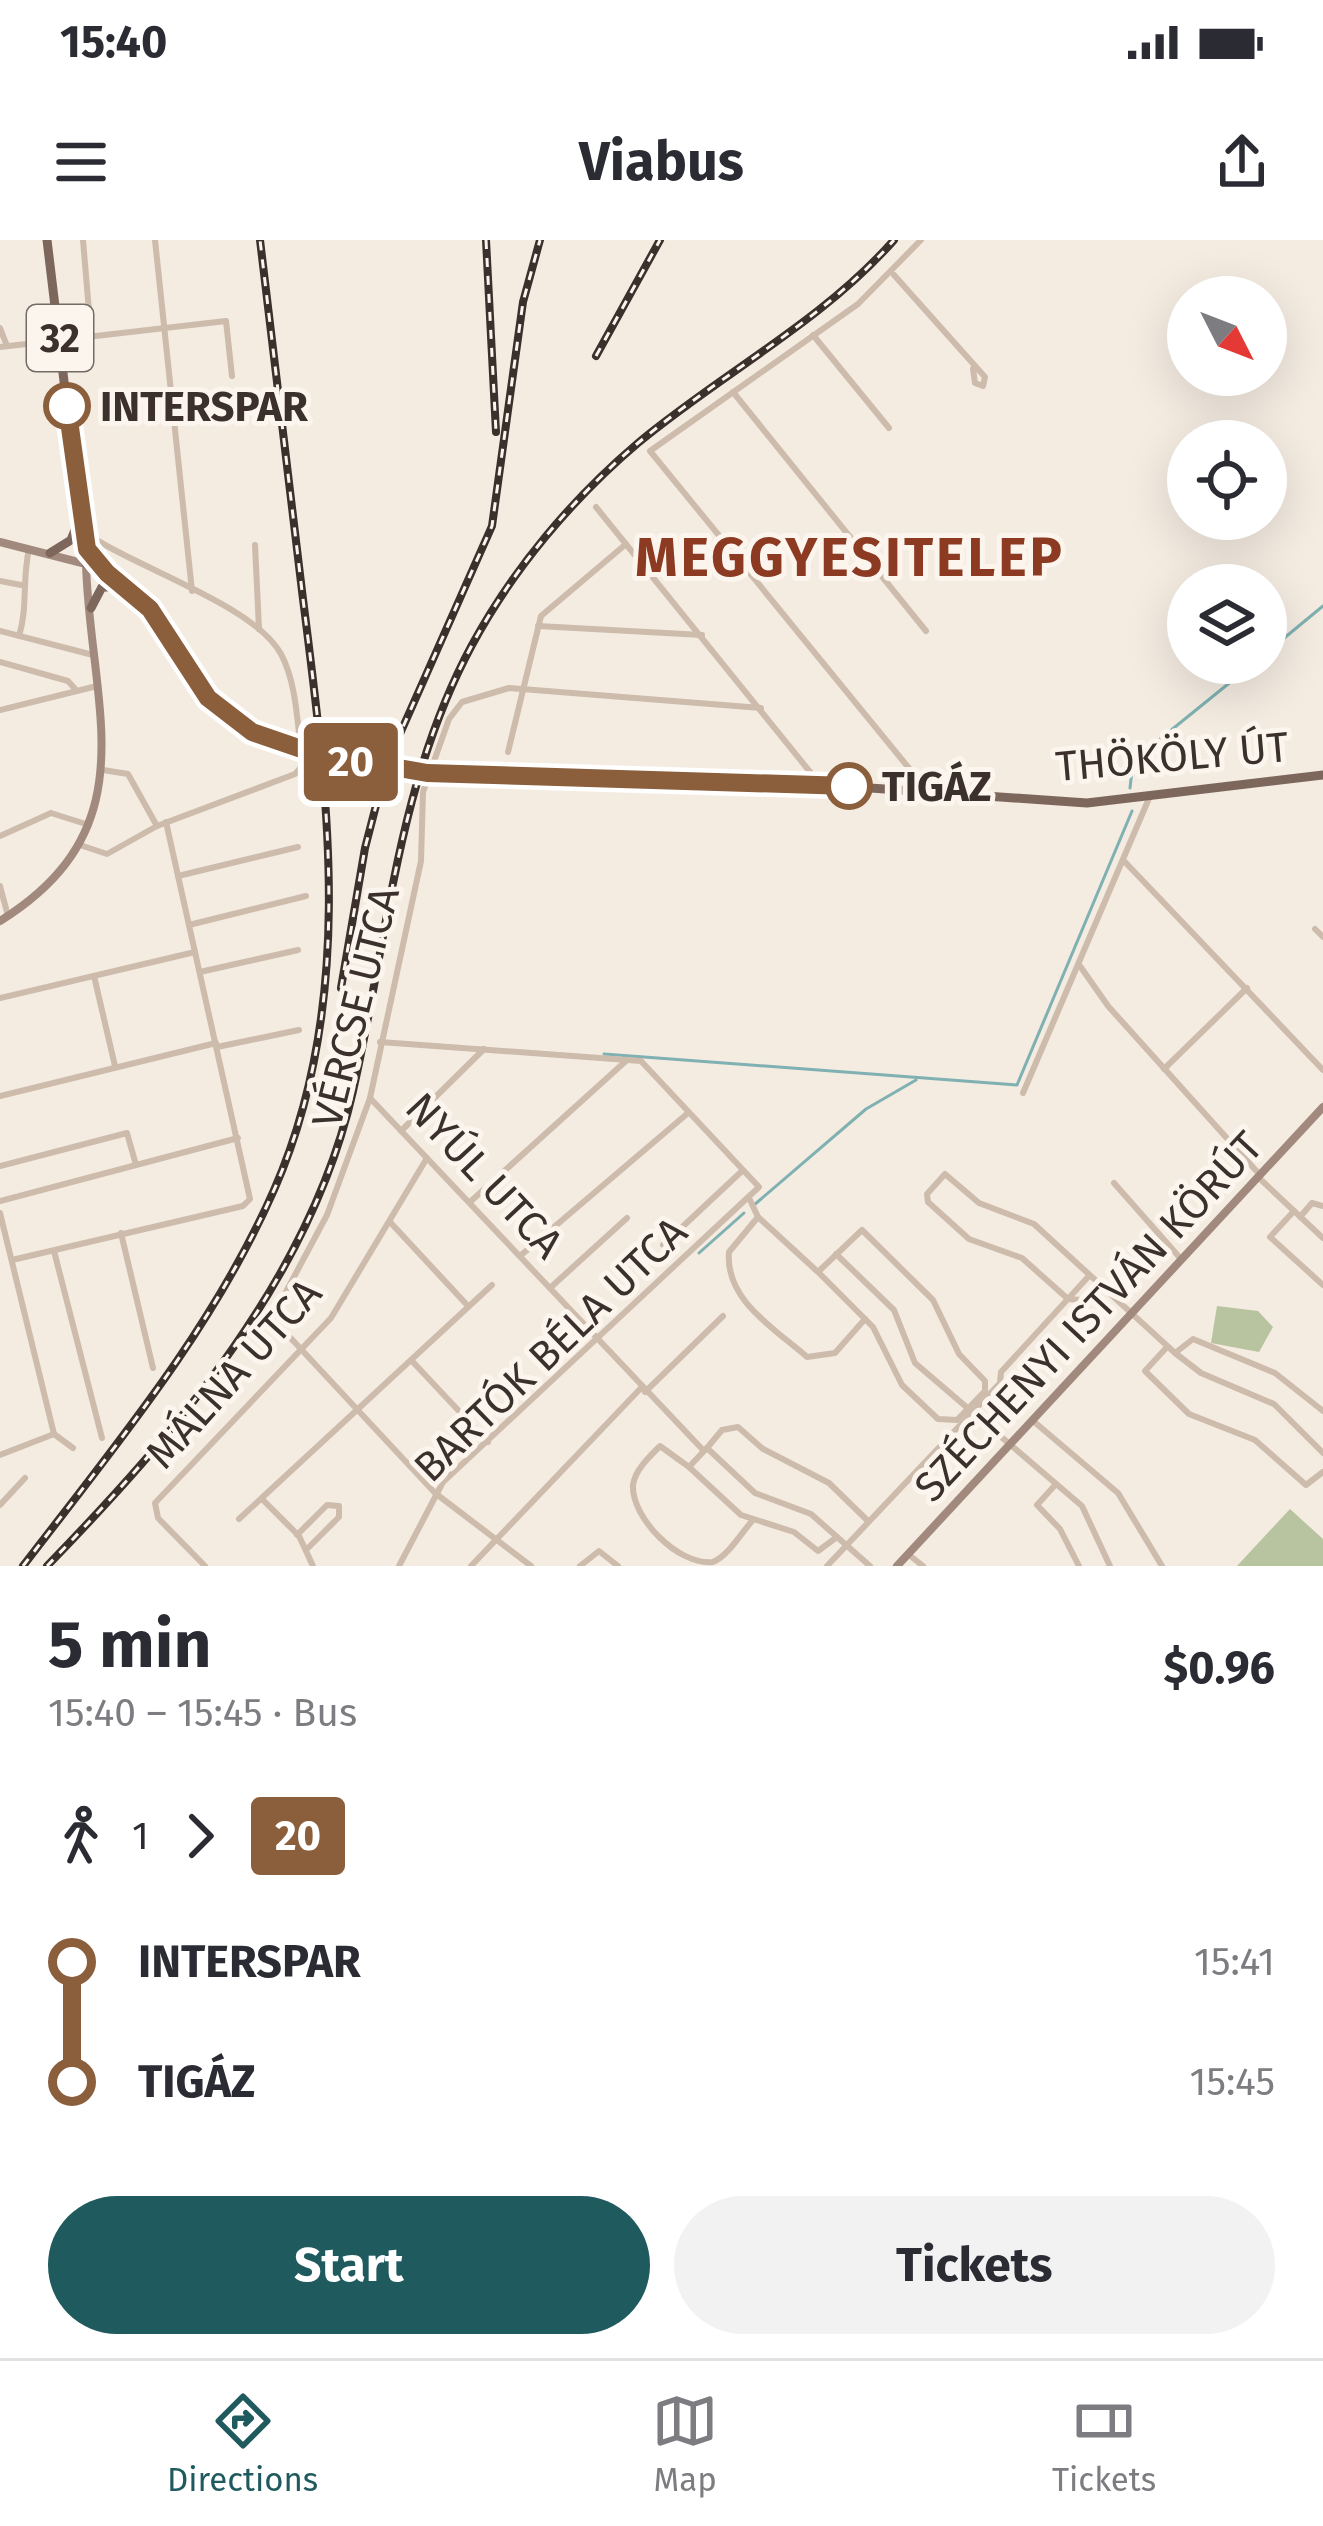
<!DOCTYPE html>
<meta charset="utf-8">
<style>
body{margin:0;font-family:"Fira Sans",sans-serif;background:#f2f2f3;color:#2b2b33;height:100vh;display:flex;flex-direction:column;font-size:45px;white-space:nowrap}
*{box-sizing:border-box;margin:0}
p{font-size:39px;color:#7c7c81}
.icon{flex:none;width:66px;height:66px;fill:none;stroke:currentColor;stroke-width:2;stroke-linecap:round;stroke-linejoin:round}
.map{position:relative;height:1326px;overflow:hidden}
.details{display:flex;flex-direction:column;background:#fff;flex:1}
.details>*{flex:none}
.badge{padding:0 24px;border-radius:9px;font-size:42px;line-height:78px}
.needle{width:78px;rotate:132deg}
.buttons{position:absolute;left:1167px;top:36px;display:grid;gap:24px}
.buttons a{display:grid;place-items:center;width:120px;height:120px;border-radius:50%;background:#fff;box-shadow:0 12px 48px #0002;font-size:60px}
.map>.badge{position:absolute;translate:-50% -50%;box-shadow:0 0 0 6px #fff}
.legs{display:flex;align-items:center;gap:18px;height:132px;padding:0 48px;font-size:39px}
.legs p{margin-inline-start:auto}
.head{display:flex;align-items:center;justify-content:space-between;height:204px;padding:0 48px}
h1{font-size:66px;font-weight:700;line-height:90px}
.action{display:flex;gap:24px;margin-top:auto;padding:24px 48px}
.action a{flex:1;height:138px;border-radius:72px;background:#1f5a5e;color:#fff;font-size:48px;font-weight:700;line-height:138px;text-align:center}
.action a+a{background:#f2f2f3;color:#2b2b33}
ul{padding:0 48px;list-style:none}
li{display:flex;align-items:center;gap:42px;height:120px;font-size:45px}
li i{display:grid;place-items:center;width:18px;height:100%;margin:0 15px;background:currentColor}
li i::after{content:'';width:30px;height:30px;margin:-15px;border:9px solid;border-radius:50%;background:#fff}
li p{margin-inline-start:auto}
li:first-child i{background:linear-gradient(#0000 50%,currentColor 0)}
li:last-child i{background:linear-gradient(currentColor 50%,#0000 0)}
.status{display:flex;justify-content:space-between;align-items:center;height:84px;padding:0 60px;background:#fff;direction:ltr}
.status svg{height:33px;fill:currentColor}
header{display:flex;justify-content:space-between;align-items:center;height:156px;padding:0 48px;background:#fff;font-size:54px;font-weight:700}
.dock{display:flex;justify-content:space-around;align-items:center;height:168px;border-top:3px solid #e1e1e2;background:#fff;font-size:33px;color:#7c7c81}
.dock a{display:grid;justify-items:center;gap:6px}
.dock .selected{color:#1f5a5e}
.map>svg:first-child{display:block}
.green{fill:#b8c4a0}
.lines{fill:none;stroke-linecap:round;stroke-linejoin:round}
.stream{stroke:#7fb0b2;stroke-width:3}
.street{stroke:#cdbbac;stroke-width:6}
.secondary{stroke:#a18a7d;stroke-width:8}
.primary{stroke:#7d675c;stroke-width:9}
.rail-casing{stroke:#3b302b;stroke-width:8}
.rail{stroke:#fbf5ee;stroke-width:3;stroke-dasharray:9;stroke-linecap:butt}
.primary-bridge{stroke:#7d675c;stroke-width:9}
.line-1-casing{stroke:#fff;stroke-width:27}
.line-1{stroke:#8b5e3c;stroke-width:18}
.stop-1-dot{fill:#fff;stroke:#8b5e3c;stroke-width:6}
.labels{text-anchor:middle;stroke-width:10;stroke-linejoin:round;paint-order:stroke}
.shield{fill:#fbf5ee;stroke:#756b66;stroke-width:3}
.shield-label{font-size:39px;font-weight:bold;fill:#3b302b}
.stop-label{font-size:42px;font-weight:bold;fill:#3b302b;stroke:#fbf5ee;text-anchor:start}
.street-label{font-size:42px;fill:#3b302b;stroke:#fbf5ee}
.district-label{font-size:54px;font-weight:bold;letter-spacing:3px;fill:#8c3b22;stroke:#fbf5ee}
</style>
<div class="status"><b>15:40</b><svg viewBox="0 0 49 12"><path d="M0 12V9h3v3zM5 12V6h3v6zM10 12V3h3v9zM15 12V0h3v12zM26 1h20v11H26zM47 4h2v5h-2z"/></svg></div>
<header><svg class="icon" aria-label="menu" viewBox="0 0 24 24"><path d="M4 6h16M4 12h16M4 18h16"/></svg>Viabus<svg class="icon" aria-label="share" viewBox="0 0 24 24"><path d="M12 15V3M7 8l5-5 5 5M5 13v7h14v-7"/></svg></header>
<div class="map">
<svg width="1323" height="1326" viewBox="0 0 1323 1326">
<rect width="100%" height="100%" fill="#f4ebe1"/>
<!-- green -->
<g class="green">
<path d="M1217,1066L1258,1071L1273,1087L1259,1112L1211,1103Z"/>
<path d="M1290,1269L1323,1299V1326H1237Z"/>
</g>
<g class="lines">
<!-- stream -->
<g class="stream">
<path d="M1266,413L1323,366"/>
<path d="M1130,548L1133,521L1254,423"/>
<path d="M604,814L1017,845L1132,571"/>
<path d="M754,965L866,869L916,840"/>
<path d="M699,1013L744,973"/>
</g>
<!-- street -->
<g class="street">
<path d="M83,0L91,95"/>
<path d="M155,0L192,351"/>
<path d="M921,0L858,64L650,211L917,538L921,551"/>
<path d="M894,35L985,137L983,146L975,143L973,129"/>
<path d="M0,88L7,106"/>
<path d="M813,95L889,188"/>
<path d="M0,107L226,81L232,136"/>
<path d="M733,152L926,391"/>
<path d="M596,267L819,543"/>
<path d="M255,305L259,389"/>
<path d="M0,341L21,345"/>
<path d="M538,386L702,395"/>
<path d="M0,391L93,415"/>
<path d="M19,396C28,367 22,339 29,309"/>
<path d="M0,422L68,441L76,450"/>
<path d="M0,470L97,446"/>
<path d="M508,512L541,376L626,304"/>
<path d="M103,530L128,534L157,586"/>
<path d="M0,596L51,573L89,585"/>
<path d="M80,605L107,614L157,586L295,534L303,525C297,489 298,446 281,414C254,364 132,327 83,291"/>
<path d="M1125,622L1323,830"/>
<path d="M178,636L298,607"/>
<path d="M0,646L8,676"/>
<path d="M189,685L306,656"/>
<path d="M1315,689L1323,697"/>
<path d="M1080,726L1108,766L1260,935"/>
<path d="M200,732L298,710"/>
<path d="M94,736L115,826"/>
<path d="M0,758L195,712"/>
<path d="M380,802L641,821L759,947L443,1242L399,1326"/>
<path d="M217,807L299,790"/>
<path d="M1164,829L1247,748"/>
<path d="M1023,853L1150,556"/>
<path d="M0,856L216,803"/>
<path d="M370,858L704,1211L707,1208L755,1253L811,1274L870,1326"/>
<path d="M401,891L484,809"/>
<path d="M0,926L127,893L136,925"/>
<path d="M1258,937L1323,998"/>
<path d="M1114,943L1181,1019"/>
<path d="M750,960L758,977L818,1032L862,990L933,1060L959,1114L985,1141V1151L957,1180L938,1179L902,1145L873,1087L818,1032"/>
<path d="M0,961L238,898"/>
<path d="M470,962L627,820"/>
<path d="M1294,971L1270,997L1323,1045"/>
<path d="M0,973L54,1194L73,1208"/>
<path d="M758,977L729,1012C725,1060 774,1088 807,1117L835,1113L865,1079"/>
<path d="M1300,977L1312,963L1323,966"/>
<path d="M390,982L468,1066"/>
<path d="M121,993L153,1128"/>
<path d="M663,1005L742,931"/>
<path d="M54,1011L102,1198"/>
<path d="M836,1014L894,1070L915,1123L1082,1266L1110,1326"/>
<path d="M520,1016L688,873"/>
<path d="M12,1020L243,966L250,959L166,582"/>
<path d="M1100,1043L1082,1060L1068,1059L1022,1018L969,999L928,962L927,954L945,934L979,963L1034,984L1175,1113L1201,1133L1274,1164L1323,1213"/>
<path d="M550,1048L627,978"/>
<path d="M1167,1107L1145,1131L1189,1174L1255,1200L1306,1245L1323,1232"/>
<path d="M1175,1113L1193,1099L1275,1133L1323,1171"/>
<path d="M412,1121L488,1202"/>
<path d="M645,1152L723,1076"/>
<path d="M1032,1180L1118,1253L1162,1326"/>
<path d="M707,1208L722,1190L738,1187L763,1209L829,1243L868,1281"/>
<path d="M704,1211L689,1227L741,1275L794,1292L818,1311L837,1297"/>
<path d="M0,1215L54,1194"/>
<path d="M689,1227L660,1206C650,1216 635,1230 633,1245C631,1277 678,1326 713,1322C729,1315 741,1293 753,1280"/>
<path d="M1056,1244L1037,1265L1060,1289L1079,1326"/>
<path d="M262,1259L299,1296L313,1326"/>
<path d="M0,1265L25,1238"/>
<path d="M239,1279L492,1045"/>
<path d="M297,1295L327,1265L339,1266V1277L308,1308"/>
<path d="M908,1314L923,1326"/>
<path d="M205,1326L158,1278L155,1263L331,1078L427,918"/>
<path d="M471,1326L641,1148"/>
<path d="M531,1326L435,1253L272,1078L327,975L370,858L421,621L423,552L449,479L462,462L509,448L761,468"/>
<path d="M580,1326L599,1311L618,1326"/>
<path d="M827,1326L1000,1143L1001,1132L1088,1037"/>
</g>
<!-- secondary -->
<g class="secondary">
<path d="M0,302L86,324C90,467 151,587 0,681"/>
<path d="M897,1326L1323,867"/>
</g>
<!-- primary -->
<g class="primary">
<path d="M47,0L86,324C177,355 173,462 276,502"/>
<path d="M85,303L106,332"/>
<path d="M50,313L71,300L80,278"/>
<path d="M91,368L102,347H124"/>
<path d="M451,534L742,539L1087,563L1323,535"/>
</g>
<defs>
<g id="rail">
<path d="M486,0L496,192"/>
<path d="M596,116L660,0"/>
<path d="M341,748L365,608L387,523L492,286L523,62L540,0"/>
<path d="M23,1326C115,1206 213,1089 274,950C358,759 327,551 302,351C288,234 274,117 260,0"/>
<path d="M47,1326C177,1192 311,1037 353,851C388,698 396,546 472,405C513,329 572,259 638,203C722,133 822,82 894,0"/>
</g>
</defs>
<!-- rail casing -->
<use href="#rail" class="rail-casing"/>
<!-- rail -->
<use href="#rail" class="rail"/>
<!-- primary-bridge -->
<path class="primary-bridge" d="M276,502L390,529L451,534"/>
</g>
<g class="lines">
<defs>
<path id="line-1" d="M67,166L87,309L107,333L150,369L208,458L252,492L313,513L427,533L849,546"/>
</defs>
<!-- line-1 casing -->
<use href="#line-1" class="line-1-casing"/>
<!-- line-1 -->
<use href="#line-1" class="line-1"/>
</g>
<!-- markers -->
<g class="stop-1-dot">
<circle cx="67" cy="166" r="21"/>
<circle cx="849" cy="546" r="21"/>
</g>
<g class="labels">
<!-- shield labels -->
<rect class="shield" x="27" y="65" width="66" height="66" rx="9"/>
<g class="shield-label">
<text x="60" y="112">32</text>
</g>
<!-- stop labels -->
<g class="stop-label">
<text x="100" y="181">INTERSPAR</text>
<text x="882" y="561">TIGÁZ</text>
</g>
<!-- street labels -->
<g class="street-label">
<text transform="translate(1172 516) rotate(-5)" y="15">THÖKÖLY ÚT</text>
<text transform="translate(355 767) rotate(-76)" y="15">VÉRCSE UTCA</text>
<text transform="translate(485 935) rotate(47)" y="15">NYÚL UTCA</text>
<text transform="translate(1088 1076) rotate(-47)" y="15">SZÉCHENYI ISTVÁN KÖRÚT</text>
<text transform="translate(550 1109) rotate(-44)" y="15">BARTÓK BÉLA UTCA</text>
<text transform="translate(233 1133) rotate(-48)" y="15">MÁLNA UTCA</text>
</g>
<!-- district labels -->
<g class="district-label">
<text x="850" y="336">MEGGYESITELEP</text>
</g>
</g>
</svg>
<div class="buttons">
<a><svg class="needle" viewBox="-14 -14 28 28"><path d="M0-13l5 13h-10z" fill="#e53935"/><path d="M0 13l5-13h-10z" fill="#7c7c81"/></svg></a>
<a><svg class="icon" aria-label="locate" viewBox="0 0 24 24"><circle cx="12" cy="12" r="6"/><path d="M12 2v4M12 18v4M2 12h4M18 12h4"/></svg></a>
<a><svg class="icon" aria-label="layers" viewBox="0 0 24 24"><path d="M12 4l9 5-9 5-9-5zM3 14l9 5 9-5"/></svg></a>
</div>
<b class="badge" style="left:351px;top:522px;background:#8b5e3c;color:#fff">20</b>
</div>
<section class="details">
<div class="head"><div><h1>5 min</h1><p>15:40 – 15:45 · Bus</p></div><b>$0.96</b></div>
<div class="legs"><svg class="icon" aria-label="walk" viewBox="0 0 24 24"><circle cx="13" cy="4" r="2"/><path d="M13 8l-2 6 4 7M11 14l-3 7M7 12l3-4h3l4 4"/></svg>1<svg class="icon" aria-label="forward" viewBox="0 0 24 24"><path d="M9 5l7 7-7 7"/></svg><b class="badge" style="background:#8b5e3c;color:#fff">20</b></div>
<ul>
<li><i style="color:#8b5e3c"></i><b>INTERSPAR</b><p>15:41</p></li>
<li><i style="color:#8b5e3c"></i><b>TIGÁZ</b><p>15:45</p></li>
</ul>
<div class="action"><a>Start</a><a>Tickets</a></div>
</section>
<nav class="dock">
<a class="selected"><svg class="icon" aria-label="directions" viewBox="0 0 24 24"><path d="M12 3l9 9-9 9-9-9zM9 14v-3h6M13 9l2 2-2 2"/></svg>Directions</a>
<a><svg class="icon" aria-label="map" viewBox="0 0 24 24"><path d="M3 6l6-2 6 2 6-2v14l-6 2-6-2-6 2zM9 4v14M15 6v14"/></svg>Map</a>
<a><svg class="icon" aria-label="tickets" viewBox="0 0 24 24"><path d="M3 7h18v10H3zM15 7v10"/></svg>Tickets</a>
</nav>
